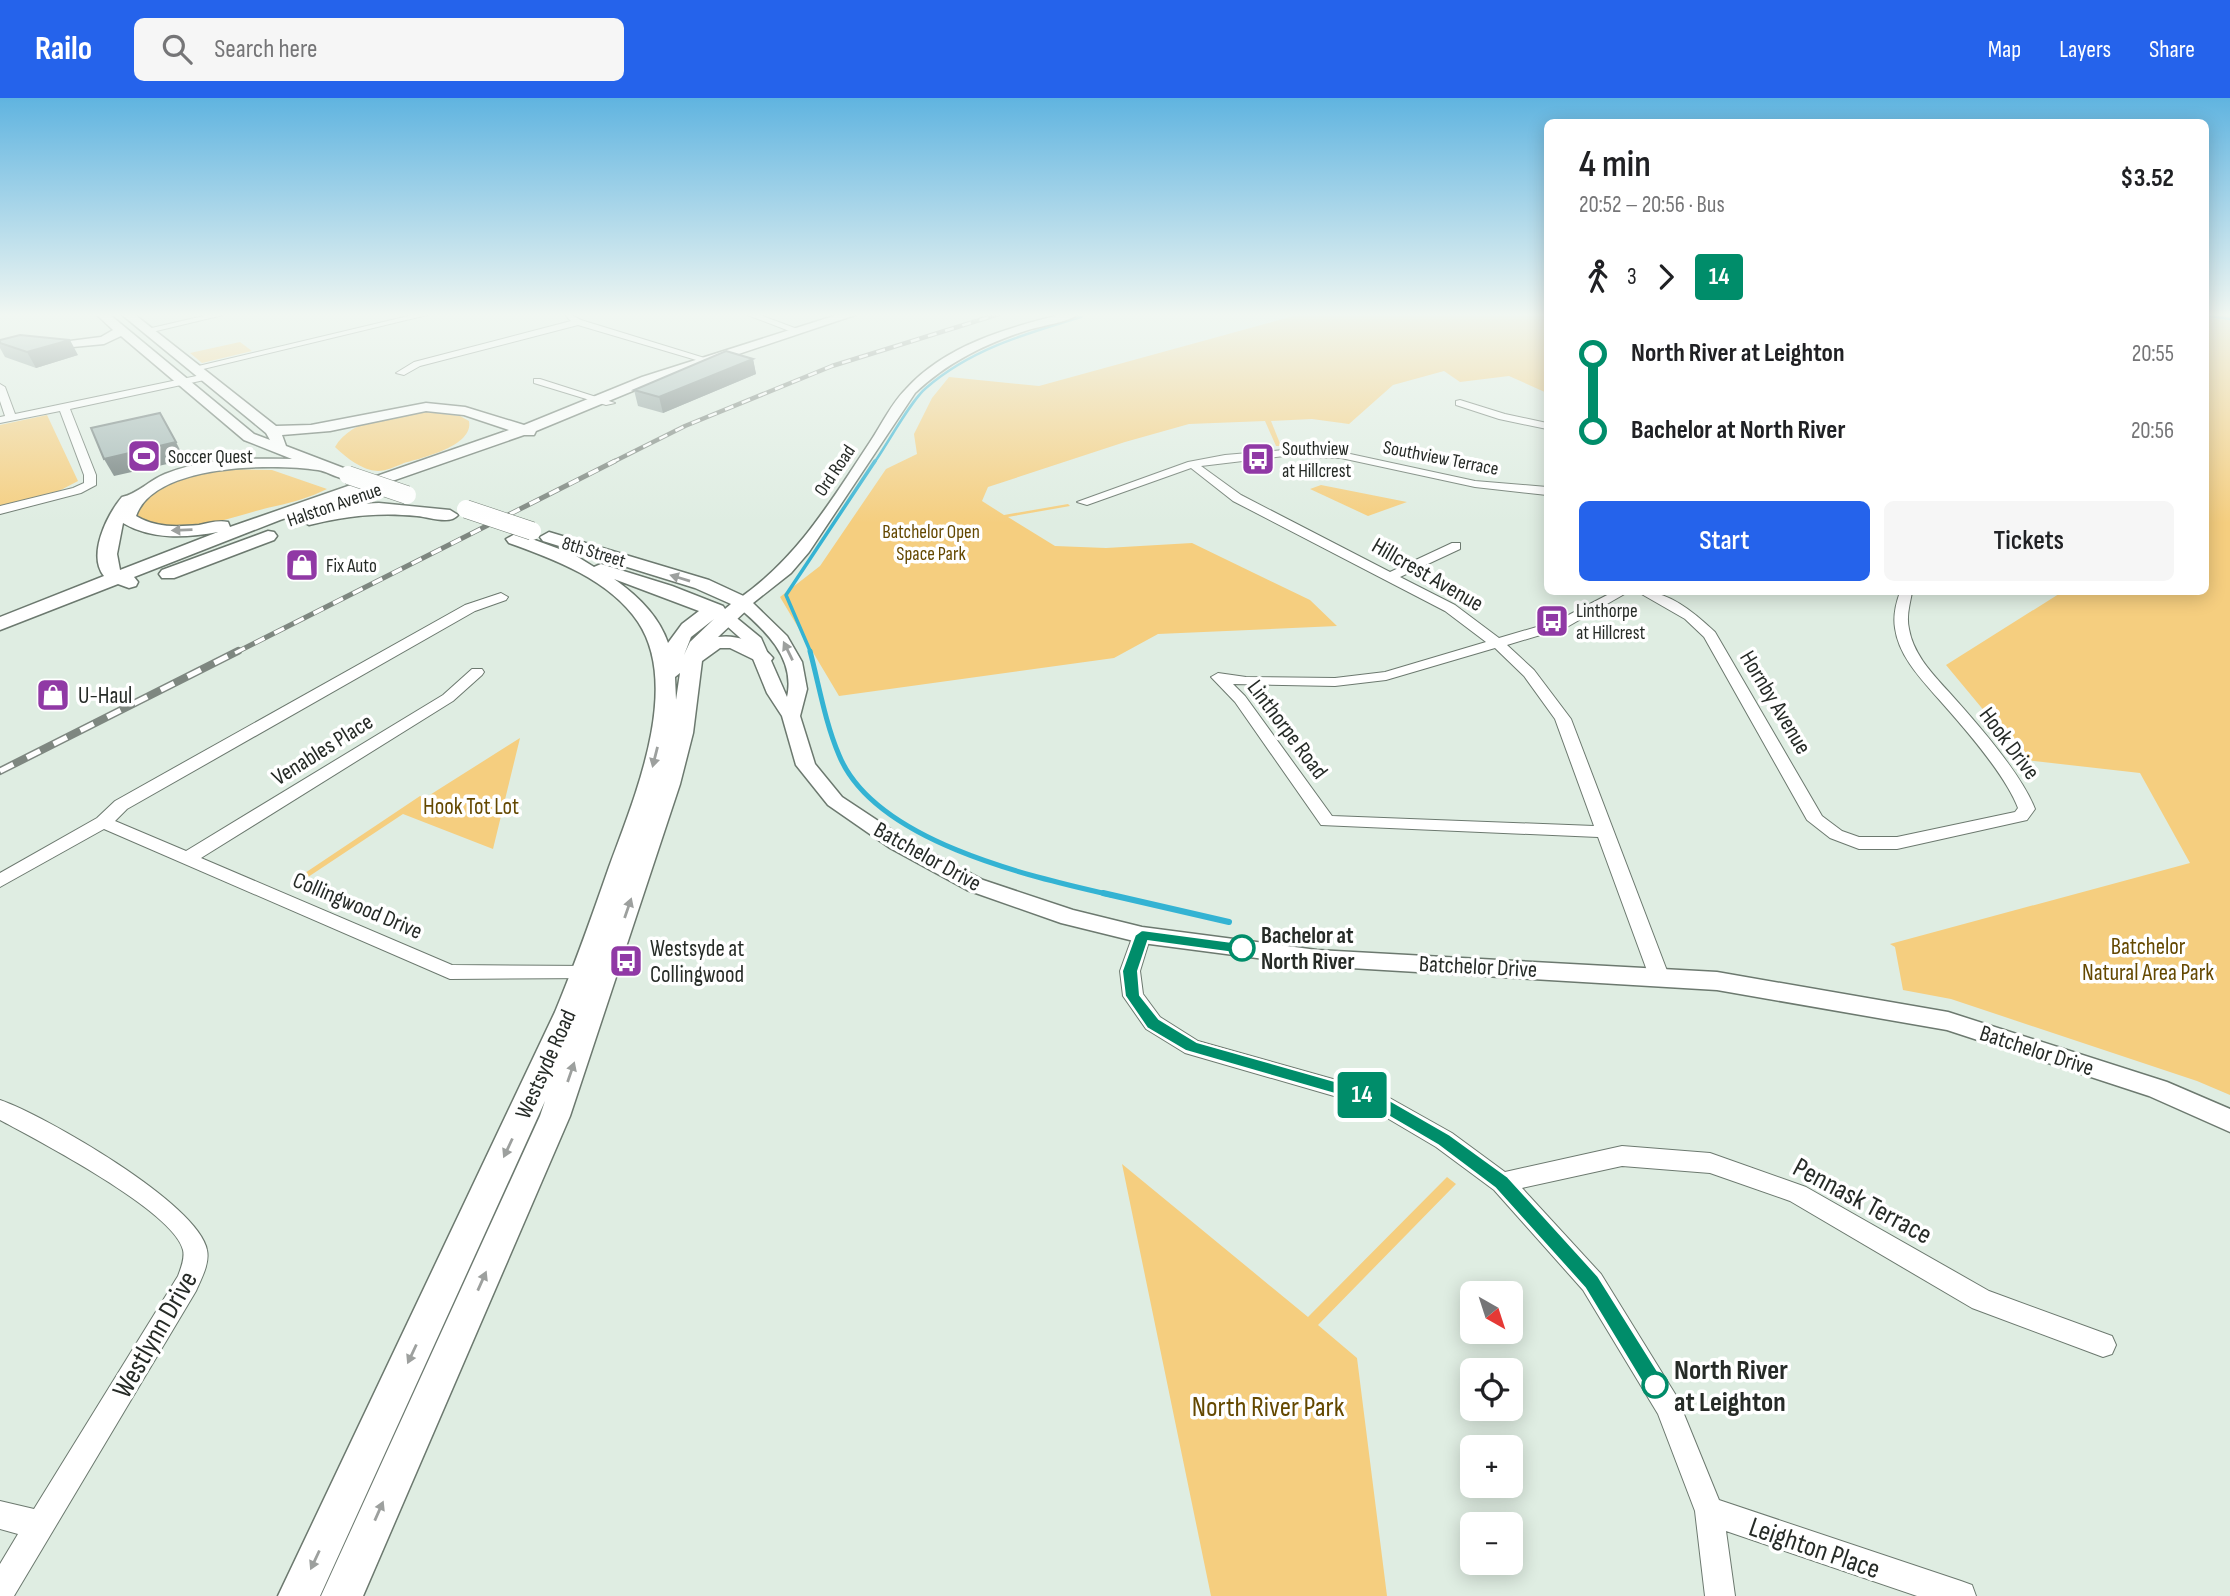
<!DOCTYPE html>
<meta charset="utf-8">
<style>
body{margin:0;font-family:"Sofia Sans Condensed",sans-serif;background:#f6f6f6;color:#202124;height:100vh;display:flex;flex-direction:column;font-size:26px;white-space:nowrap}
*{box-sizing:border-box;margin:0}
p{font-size:23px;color:#757577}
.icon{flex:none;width:38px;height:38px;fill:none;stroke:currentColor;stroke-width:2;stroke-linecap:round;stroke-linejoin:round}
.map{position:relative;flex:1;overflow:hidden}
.side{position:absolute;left:1544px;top:21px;width:665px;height:476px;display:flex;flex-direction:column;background:#fff;border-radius:10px;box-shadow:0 4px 18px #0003}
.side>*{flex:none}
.badge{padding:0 14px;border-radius:5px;font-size:24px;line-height:46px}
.needle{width:46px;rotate:141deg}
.controls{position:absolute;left:1460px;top:1183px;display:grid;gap:14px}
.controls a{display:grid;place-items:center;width:63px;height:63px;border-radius:10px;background:#fff;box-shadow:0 4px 18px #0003;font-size:35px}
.map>.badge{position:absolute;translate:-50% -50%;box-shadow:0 0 0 4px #fff}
.legs{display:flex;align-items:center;gap:10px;height:77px;padding:0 35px;font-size:23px}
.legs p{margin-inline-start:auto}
.head{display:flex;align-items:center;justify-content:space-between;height:119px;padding:0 35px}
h1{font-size:38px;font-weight:600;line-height:52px}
.cta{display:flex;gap:14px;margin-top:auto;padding:14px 35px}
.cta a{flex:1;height:80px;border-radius:10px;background:#2563eb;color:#fff;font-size:28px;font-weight:600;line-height:80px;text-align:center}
.cta a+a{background:#f6f6f6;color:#202124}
ul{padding:0 35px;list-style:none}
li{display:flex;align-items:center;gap:24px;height:77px;font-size:26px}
li i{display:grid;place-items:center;width:10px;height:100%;margin:0 9px;background:currentColor}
li i::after{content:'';width:18px;height:18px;margin:-9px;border:5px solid;border-radius:50%;background:#fff}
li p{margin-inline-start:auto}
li:first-child i{background:linear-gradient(#0000 50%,currentColor 0)}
li:last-child i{background:linear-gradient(currentColor 50%,#0000 0)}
header{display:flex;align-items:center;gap:42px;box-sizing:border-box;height:98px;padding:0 35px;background:#2563eb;color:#fff}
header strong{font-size:33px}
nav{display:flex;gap:38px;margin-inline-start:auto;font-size:24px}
.search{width:490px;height:63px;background:#f6f6f6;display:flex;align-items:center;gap:18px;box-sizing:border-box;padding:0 24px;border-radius:10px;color:#757577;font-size:26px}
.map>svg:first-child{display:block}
.green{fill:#f5ce7f}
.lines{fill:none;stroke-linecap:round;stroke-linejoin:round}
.stream-far3{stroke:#34b3d3;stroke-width:2.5}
.stream-far2{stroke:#34b3d3;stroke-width:3.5}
.stream-far1{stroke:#34b3d3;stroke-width:5}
.stream{stroke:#34b3d3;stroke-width:6}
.minor-casing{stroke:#6c796f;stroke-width:2}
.tertiary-casing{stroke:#6c796f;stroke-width:3}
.secondary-casing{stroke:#6c796f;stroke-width:3}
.minor{fill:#fff;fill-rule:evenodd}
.tertiary{fill:#fff;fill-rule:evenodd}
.secondary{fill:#fff;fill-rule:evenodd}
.rail-far2-casing{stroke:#7e8780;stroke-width:4.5}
.rail-far1-casing{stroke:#7e8780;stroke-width:5}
.rail-casing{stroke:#7e8780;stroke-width:8}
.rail-far2{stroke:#fff;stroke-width:2.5;stroke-dasharray:9;stroke-linecap:butt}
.rail-far1{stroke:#fff;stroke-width:3.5;stroke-dasharray:11;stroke-linecap:butt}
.rail{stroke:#fff;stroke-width:5;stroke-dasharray:15;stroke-linecap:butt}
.secondary-bridge-casing{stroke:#6c796f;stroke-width:19;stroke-linecap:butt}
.secondary-bridge{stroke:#fff;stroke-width:18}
.wall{fill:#90a09d}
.shaded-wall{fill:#758280}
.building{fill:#a7bab7;stroke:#758280;stroke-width:2}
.oneway{fill:#9da09e}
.line-1{fill:#008d6a;stroke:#fff;stroke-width:2}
.stop-1-dot{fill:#fff;stroke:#008d6a;stroke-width:3.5}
.labels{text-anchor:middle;stroke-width:7;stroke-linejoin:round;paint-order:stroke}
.far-poi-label{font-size:19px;fill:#262b27;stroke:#fff;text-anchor:start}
.far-street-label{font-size:19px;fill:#262b27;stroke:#fff}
.far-park-label{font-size:19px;fill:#644800;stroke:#fff}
.street-label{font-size:23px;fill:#262b27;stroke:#fff}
.poi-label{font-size:23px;fill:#262b27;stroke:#fff;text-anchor:start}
.park-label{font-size:23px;fill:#644800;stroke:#fff}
.stop-label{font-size:23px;font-weight:bold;fill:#262b27;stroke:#fff;text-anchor:start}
.near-street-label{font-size:28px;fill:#262b27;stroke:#fff}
.near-stop-label{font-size:28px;font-weight:bold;fill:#262b27;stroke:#fff;text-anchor:start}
.near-park-label{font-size:28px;fill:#644800;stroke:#fff}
</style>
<header>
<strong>Railo</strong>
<div class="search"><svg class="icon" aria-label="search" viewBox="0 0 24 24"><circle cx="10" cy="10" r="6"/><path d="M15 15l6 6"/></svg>Search here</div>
<nav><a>Map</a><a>Layers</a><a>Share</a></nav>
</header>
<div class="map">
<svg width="2230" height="1498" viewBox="0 0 2230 1498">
<rect width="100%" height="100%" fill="#dfede2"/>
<!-- green -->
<g class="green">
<path d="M1301,216H1547V295L1509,278L1460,284L1444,273L1393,287L1349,326L1312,321L1271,323L1281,348H1276L1265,323L1189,326L1125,344L988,389L982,403L1004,417L1068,406L1070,408L1008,419L1055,448L1106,450L1192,445L1310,502L1337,528L1158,536L1114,560L839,598L780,499L820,468L886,371L917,356L914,336L932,300L949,279L1039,288Z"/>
<path d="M2205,216H2230V997L2197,983L1951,901L1903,892L1895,849L1890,846L2190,765L2140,675L2025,662L1946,567L2062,494H2205Z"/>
<path d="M240,244L252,253L202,265L190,255Z"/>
<path d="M427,314L460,318L469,323C474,348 422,360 404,365C397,368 386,373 378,373C361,372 347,360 335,349C352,320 397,316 427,314Z"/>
<path d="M47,317L78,383L55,395L0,408V327Z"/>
<path d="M219,371L272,372L327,391C311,399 294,404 276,408C236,416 174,446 135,418C139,412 141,403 147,399C166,384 195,377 219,371Z"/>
<path d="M1321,387L1407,404L1368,418L1310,391Z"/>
<path d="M520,640L493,751L403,716L299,785L293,783L420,698L425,700Z"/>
<path d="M1122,1066L1308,1219L1447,1079L1456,1086L1318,1227L1357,1260L1387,1498H1211Z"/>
</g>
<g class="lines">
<!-- stream-far3 -->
<g class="stream-far3">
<path d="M2205,217L2230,221"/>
<path d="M874,365C887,347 911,302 926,290C971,251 1025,236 1081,219"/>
</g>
<!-- stream-far2 -->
<path class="stream-far2" d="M811,555L786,497L875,363"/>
<!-- stream-far1 -->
<path class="stream-far1" d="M810,553C819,587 825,624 839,657C874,743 1028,778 1111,797"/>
<!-- stream -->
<path class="stream" d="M1103,795L1229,824"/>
<defs>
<g id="minor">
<path d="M212,216H227L148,235L143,232Z"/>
<path d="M417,216H431L195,273L190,270Z"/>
<path d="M569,216L581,222L711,262L703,264L578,227L420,268L404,277L396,275L414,264L571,223L566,218Z"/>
<path d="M745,216H757L800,232L792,234Z"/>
<path d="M206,276L209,277V281L70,311L96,377V387L81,395L0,416V408L73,390L84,385V377L60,313L0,325V319L5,318L0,303V286L5,289L15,316Z"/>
<path d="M534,281H540L615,305L606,307L534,285Z"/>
<path d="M1460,302L1505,316L1547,325V331L1499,321L1456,307V303Z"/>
<path d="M1284,352L1341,354L1475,383L1547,389V397L1475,389L1341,360L1284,358L1201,368L1241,397L1390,474L1452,445H1460V451L1400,479L1455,507L1499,540L1557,523L1613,494H1628L1567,529L1507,547L1534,572L1571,621L1669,878L1666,883L1659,885L1652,883L1649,878L1598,739L1321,727L1235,604L1211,579L1218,575L1246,579L1335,580L1385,574L1486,544L1445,513L1233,403L1191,370L1087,407L1077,404L1188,364L1225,357ZM1495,550L1524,578L1555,621L1594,728L1332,718L1245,598L1233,586L1335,588L1386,582Z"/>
<path d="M1638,494C1667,491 1695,515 1715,534L1822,718L1842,733L1859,739H1897L2015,714L2018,710C2006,678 1967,633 1943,606C1924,584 1899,560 1895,530C1893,518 1896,505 1900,494H1912C1910,506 1906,518 1909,531C1914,560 1938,581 1956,602C1981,630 2022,677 2035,711L2027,722L1897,751H1859L1830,740L1807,722L1704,539L1685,521Z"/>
<path d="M501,495L508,499L506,502L475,513L127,711L115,723L186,753L443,597L472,571H482L484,574L482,577L453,603L201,760L452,867L594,868L601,870L604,875L601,880L450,881L104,731L0,789V775L97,720L115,703L465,507Z"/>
<path d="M1142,830L1149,832L1151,837L1140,873L1143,896L1160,919L1198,943L1379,994L1452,1035L1505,1074L1622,1048L1710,1055L1806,1089L1989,1193L2112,1238L2116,1247L2112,1256L2103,1259L1972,1210L1790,1103L1710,1075L1622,1068L1522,1090L1601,1176L1677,1299L1719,1402L1961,1483L1972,1487L1976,1498H1917L1726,1433L1735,1498H1705L1695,1413L1658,1316L1583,1192L1494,1092L1436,1049L1365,1007L1185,955L1146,931L1123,898L1120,873L1133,837L1135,832Z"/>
<path d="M0,1002C44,1017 199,1106 207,1152C210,1166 201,1181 196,1193L14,1498H0V1466L18,1436L0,1431V1403L34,1411L178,1178C181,1170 185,1160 183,1152C174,1113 37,1042 0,1022Z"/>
</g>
<path id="tertiary" d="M1063,216H1079C1066,225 1044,227 1028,232C985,246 948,264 915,295L809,454L791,475L753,505L787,538L802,564L807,591L800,618L815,666L842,699L904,740L983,782L1073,812L1142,829L1317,852L1717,874L1948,914L2167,984L2230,1011V1034L2149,998L1947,932L1717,892L1317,868L1142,845L1061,825L967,792L890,750L828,707L796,667L782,618L767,595L747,546L719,521L721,517H733L761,540L787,599C796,560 764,531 737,508L735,505L737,502C797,461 831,403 870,344C882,326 891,306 906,291C946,247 1007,230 1063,216Z"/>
<g id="secondary">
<path d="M96,216H109L254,336L270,342L266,335L121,216H134L276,328L311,327L426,305L465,309L524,327L642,279L840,216H858L652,285L536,333L534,337H524L280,422L134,479L138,484L136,488L129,490L118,486L0,532V519L104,478C87,457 107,417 122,399C137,396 150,382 165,376C204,360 250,360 292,361L244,342L121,238L104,246L62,250V244L101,239L113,232ZM426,313L464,317L509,332L230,429L228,424C218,422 209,425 199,427C177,429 156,430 136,418C154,366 272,365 318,372C330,374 341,384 354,380L356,377L354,374L286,348L282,337L330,333ZM123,425C152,442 186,440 218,434L120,472L117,456Z"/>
<path d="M379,405L450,412L458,417C450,427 429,419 417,418C379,414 346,418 309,427L300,422C314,408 359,406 379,405Z"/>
<path d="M268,433L274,434L277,438L274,442L174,480H162L159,476L162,472Z"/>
<path d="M549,434L709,482L750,501L752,505L750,509L718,539C737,536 761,545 773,560L770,564L763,566L730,550H720L702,563L693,635L680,686L570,1018L363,1498H321L540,1018L545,1003L320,1498H278L555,914C575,866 592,818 609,769C633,703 682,590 638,524C610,482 554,461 509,445L506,441L515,436L521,437L573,456L594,469L601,466L672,488L723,508L725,511L731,506L695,490L543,443L540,439ZM614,481L699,513L682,526L668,545C659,518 637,497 614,481ZM714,521L690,544L684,557L691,539ZM680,575L676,602L675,579Z"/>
</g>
</defs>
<!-- minor casing -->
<use href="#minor" class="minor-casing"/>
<!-- tertiary casing -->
<use href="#tertiary" class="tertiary-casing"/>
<!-- secondary casing -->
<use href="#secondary" class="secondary-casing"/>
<!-- minor -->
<use href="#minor" class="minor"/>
<!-- tertiary -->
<use href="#tertiary" class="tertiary"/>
<!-- secondary -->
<use href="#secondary" class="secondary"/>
<defs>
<path id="rail-far2" d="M611,365L685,328L832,268L999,216"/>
<path id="rail-far1" d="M235,555L615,363"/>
<path id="rail" d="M0,673L238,553"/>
</defs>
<!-- rail-far2 casing -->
<use href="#rail-far2" class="rail-far2-casing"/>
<!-- rail-far1 casing -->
<use href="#rail-far1" class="rail-far1-casing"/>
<!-- rail casing -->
<use href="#rail" class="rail-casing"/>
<!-- rail-far2 -->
<use href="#rail-far2" class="rail-far2"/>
<!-- rail-far1 -->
<use href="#rail-far1" class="rail-far1"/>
<!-- rail -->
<use href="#rail" class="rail"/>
<defs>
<g id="secondary-bridge">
<path d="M348,377L407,397"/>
<path d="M466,411L532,433"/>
</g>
</defs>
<!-- secondary-bridge casing -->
<use href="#secondary-bridge" class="secondary-bridge-casing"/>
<!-- secondary-bridge -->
<use href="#secondary-bridge" class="secondary-bridge"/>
</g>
<!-- wall -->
<g class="wall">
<path d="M0,242L78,257L36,270L5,259L0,250Z"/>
<path d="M753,261L756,276L663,315L638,308L634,292Z"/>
</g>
<!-- shaded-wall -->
<g class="shaded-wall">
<path d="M70,242L78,257L36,270L27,254Z"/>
<path d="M753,261L756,276L663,315L659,299Z"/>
<path d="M176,344L185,362L114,378L104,361Z"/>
</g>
<!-- building -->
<g class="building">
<path d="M20,237L70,242L27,254L0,245V242Z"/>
<path d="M726,253L753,261L659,299L634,292Z"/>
<path d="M160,315L176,344L104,361L91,330Z"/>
</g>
<!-- one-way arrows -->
<defs><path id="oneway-solid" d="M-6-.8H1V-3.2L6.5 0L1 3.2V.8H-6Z" transform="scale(1.75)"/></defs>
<g class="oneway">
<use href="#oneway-solid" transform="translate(182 432) rotate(178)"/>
<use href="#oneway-solid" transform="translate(680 480) rotate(-163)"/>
<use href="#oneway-solid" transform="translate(788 553) rotate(-116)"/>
<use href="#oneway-solid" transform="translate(655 659) rotate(104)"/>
<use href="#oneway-solid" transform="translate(628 810) rotate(-71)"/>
<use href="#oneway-solid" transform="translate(571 974) rotate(-71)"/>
<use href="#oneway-solid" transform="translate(508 1050) rotate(115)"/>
<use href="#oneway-solid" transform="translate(482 1183) rotate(-66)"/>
<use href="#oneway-solid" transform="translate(412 1256) rotate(115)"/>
<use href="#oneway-solid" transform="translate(379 1413) rotate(-66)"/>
<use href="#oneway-solid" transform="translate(315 1462) rotate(115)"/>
</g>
<!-- sky -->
<linearGradient id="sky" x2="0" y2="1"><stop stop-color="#60b4e0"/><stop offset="0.51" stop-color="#f1f7f2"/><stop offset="1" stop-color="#f1f7f2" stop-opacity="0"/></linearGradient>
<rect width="2230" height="425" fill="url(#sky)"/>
<!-- line-1 -->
<path class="line-1" d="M1142,832L1247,846L1249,850L1242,856L1148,843L1138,873L1140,897L1159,921L1197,944L1377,995L1450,1037L1508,1079L1598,1178L1662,1280L1665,1287L1662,1294L1655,1297L1648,1294L1585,1190L1495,1090L1438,1047L1366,1005L1186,953L1147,930L1125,898L1122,873L1135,837Z"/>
<!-- icons -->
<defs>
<symbol id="stadium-square" viewBox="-11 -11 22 22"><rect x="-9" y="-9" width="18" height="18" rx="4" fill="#9039a5" stroke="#fff"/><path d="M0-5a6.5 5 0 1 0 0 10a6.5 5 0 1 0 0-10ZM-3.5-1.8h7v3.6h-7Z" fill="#fff"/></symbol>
<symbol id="bus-square" viewBox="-11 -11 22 22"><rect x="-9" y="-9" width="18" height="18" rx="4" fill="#9039a5" stroke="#fff"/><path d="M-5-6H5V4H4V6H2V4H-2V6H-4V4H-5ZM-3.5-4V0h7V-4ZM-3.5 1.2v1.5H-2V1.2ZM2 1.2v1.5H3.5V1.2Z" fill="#fff"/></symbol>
<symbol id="shop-square" viewBox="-11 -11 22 22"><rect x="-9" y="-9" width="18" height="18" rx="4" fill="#9039a5" stroke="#fff"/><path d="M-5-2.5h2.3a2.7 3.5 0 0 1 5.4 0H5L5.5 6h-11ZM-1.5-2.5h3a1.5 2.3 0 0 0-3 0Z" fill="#fff"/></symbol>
</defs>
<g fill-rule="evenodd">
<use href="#stadium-square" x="125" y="339" width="38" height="38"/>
<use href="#bus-square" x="1239" y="342" width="38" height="38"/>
<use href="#shop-square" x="283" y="448" width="38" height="38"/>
<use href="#bus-square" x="1533" y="504" width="38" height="38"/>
<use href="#shop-square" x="34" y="578" width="38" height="38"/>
<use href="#bus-square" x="607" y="844" width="38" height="38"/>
</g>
<!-- markers -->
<g class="stop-1-dot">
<circle cx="1242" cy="850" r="12"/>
<circle cx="1655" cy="1287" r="12"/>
</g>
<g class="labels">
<!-- far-poi labels -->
<g class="far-poi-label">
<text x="1282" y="357">Southview<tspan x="1282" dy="22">at Hillcrest</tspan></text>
<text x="168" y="365">Soccer Quest</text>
<text x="326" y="474">Fix Auto</text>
<text x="1576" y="519">Linthorpe<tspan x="1576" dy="22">at Hillcrest</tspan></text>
</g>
<!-- far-street labels -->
<g class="far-street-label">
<text transform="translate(1441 359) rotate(11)" y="7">Southview Terrace</text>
<text transform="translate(834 372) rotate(-56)" y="7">Ord Road</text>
<text transform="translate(334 406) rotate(-19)" y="7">Halston Avenue</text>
<text transform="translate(594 453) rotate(17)" y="7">8th Street</text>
</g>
<!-- far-park labels -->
<g class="far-park-label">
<text x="931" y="440">Batchelor Open<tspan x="931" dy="22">Space Park</tspan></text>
</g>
<!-- street labels -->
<g class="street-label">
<text transform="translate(1428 476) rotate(30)" y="8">Hillcrest Avenue</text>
<text transform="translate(1776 604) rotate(59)" y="8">Hornby Avenue</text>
<text transform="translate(1288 631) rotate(53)" y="8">Linthorpe Road</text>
<text transform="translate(2010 645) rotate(53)" y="8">Hook Drive</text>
<text transform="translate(322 651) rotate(-32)" y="8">Venables Place</text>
<text transform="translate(928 758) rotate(29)" y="8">Batchelor Drive</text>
<text transform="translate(358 807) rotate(23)" y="8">Collingwood Drive</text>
<text transform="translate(1478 868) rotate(3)" y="8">Batchelor Drive</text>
<text transform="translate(2037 952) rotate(18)" y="8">Batchelor Drive</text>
<text transform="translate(545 966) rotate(-66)" y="8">Westsyde Road</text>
</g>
<!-- poi labels -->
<g class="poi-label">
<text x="78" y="605">U-Haul</text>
<text x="650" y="858">Westsyde at<tspan x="650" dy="26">Collingwood</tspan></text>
</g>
<!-- park labels -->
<g class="park-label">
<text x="471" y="716">Hook Tot Lot</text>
<text x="2148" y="856">Batchelor<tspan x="2148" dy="26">Natural Area Park</tspan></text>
</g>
<!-- stop labels -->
<g class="stop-label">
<text x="1261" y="845">Bachelor at<tspan x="1261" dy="26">North River</tspan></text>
</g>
<!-- near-street labels -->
<g class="near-street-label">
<text transform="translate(1863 1102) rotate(28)" y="10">Pennask Terrace</text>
<text transform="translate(154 1236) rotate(-60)" y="10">Westlynn Drive</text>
<text transform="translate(1815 1449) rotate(19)" y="10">Leighton Place</text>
</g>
<!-- near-stop labels -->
<g class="near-stop-label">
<text x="1674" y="1281">North River<tspan x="1674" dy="32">at Leighton</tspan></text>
</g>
<!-- near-park labels -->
<g class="near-park-label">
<text x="1268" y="1318">North River Park</text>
</g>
</g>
</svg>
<div class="controls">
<a><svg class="needle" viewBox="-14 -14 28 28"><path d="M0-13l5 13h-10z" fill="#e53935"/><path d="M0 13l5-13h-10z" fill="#757577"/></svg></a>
<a><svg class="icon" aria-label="locate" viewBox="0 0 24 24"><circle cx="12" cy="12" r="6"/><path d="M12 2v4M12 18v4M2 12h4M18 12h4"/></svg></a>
<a>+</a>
<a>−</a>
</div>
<b class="badge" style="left:1362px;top:997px;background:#008d6a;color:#fff">14</b>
<section class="side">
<div class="head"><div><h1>4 min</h1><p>20:52 – 20:56 · Bus</p></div><b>$3.52</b></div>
<div class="legs"><svg class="icon" aria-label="walk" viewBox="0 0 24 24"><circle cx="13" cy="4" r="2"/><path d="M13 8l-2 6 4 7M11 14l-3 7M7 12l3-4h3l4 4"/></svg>3<svg class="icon" aria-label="forward" viewBox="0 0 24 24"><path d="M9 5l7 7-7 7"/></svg><b class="badge" style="background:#008d6a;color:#fff">14</b></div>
<ul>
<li><i style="color:#008d6a"></i><b>North River at Leighton</b><p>20:55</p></li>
<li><i style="color:#008d6a"></i><b>Bachelor at North River</b><p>20:56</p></li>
</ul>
<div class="cta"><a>Start</a><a>Tickets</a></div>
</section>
</div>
